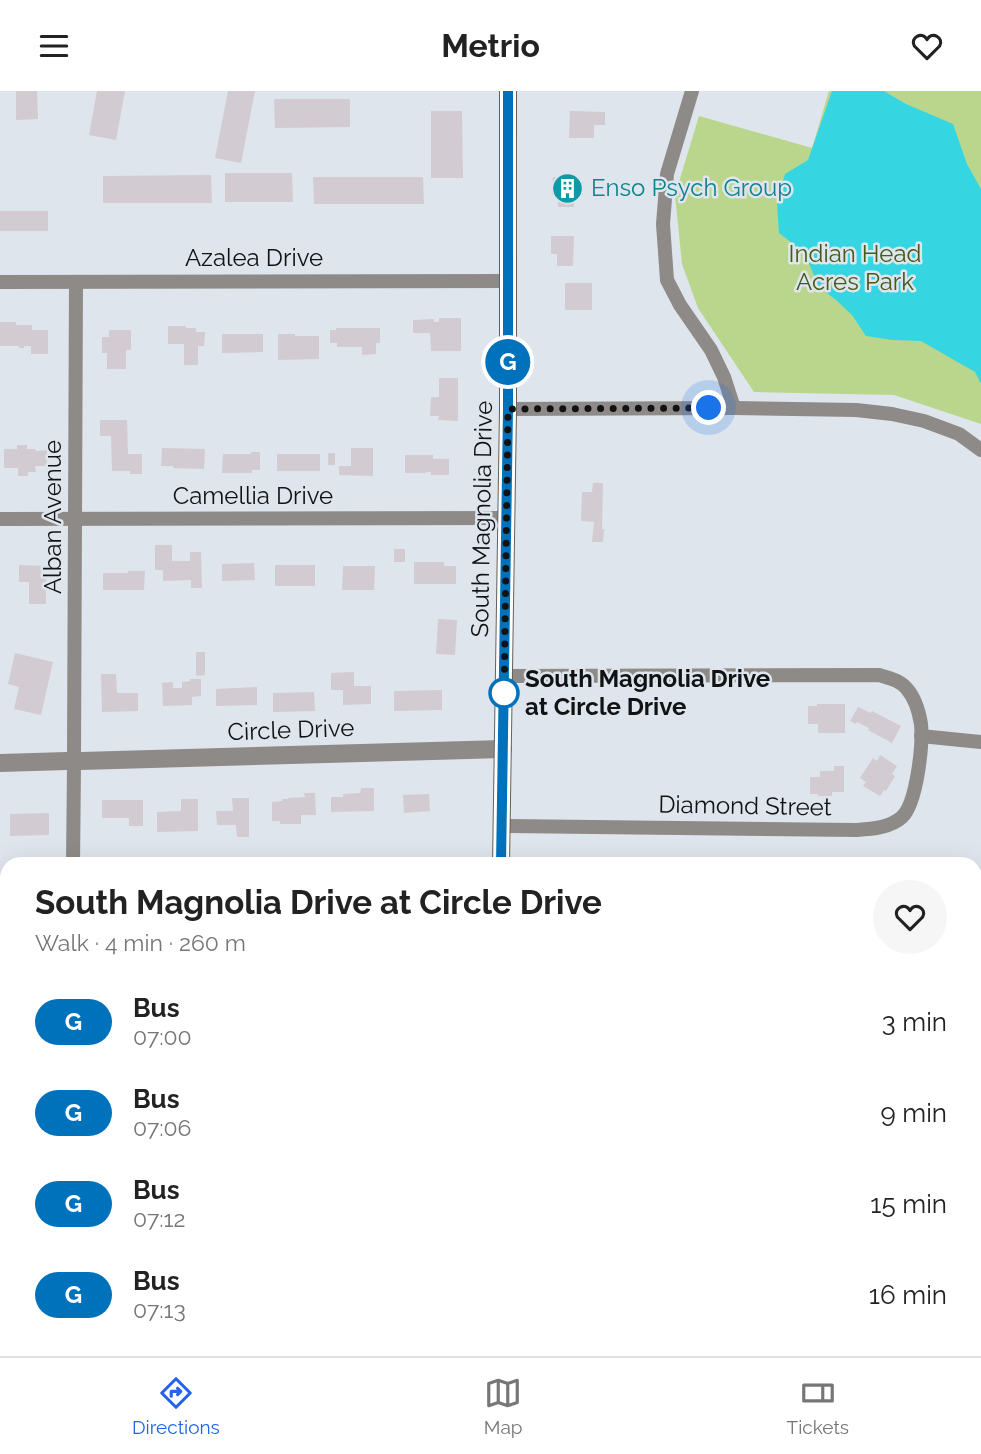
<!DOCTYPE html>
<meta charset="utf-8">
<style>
body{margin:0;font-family:Raleway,sans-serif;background:#f6f6f6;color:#222;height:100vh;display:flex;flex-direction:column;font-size:26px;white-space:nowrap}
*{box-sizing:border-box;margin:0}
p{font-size:23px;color:#767676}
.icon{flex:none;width:38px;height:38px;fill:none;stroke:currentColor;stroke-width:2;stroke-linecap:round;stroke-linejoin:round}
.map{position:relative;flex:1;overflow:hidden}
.side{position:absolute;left:0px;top:766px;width:982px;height:499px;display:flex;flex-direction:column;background:#fff;border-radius:21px 21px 0 0;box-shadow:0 7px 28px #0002}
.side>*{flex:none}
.badge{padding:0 14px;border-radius:23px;font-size:24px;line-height:46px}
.you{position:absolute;width:35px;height:35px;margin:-18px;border:5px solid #fff;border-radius:50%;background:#1a73e8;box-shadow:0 0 0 10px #1a73e833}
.map>.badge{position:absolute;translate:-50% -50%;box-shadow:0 0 0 4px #fff}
.round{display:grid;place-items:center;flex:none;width:74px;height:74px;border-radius:37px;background:#f6f6f6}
.summary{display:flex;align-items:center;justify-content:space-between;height:119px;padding:0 35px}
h1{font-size:33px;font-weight:700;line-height:52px}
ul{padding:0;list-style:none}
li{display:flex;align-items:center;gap:21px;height:91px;padding:0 35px}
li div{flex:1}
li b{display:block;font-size:26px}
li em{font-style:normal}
li .badge{min-width:77px;font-weight:700;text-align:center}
header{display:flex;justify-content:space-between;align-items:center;height:91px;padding:0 35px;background:#fff;font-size:32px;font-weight:700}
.tabs{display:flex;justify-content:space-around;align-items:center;height:98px;border-top:2px solid #e0e0e0;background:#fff;font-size:19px;color:#767676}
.tabs a{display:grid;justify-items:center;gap:4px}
.tabs .active{color:#2563eb}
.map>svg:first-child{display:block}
.green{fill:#bad68d}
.water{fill:#35d6e2}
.building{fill:#d2cbd2}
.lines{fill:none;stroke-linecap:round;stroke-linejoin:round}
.minor{stroke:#8e8a88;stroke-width:14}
.tertiary{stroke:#8e8a88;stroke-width:18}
.secondary{stroke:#65605d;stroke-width:18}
.line-casing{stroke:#fff;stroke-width:16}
.line{stroke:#0072bc;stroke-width:10}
.walk{stroke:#101214;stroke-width:7;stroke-dasharray:0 12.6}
.stop-dot{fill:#fff;stroke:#0072bc;stroke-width:3.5}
.labels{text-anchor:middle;stroke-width:5;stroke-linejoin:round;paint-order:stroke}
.culture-label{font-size:24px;fill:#0d838f;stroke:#dfe5ec;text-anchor:start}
.park-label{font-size:24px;fill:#465b1a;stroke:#dfe5ec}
.street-label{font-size:24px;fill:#101214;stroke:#dfe5ec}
.stop-label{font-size:24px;font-weight:bold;fill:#101214;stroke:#dfe5ec;text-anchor:start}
</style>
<header><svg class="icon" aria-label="menu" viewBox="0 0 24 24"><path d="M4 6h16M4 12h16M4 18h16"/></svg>Metrio<svg class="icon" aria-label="heart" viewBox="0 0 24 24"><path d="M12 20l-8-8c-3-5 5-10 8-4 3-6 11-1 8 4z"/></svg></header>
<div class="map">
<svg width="981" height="1265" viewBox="0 0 981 1265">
<rect width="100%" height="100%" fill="#dfe5ec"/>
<!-- green -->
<path class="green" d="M829,0H981V333L894,304L754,301L698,217L682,173L675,104L699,25L812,57Z"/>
<!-- water -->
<path class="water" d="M832,0H884L906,13L953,33L967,73L981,98V293L975,281L921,250L892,249L866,245L852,224L836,209L819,196L804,161L779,142L777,113L785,83L808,69Z"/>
<!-- building -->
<g class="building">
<path d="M16,0H37L38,28L16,29Z"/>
<path d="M97,0H125L116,49L89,44Z"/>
<path d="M228,0H255L241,72L215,67Z"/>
<path d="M274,8H350V36L275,37Z"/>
<path d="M431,20H462L463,87H431Z"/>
<path d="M570,20L605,21V34H594V47H569Z"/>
<path d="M225,82H292L293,111H225Z"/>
<path d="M211,84L212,112H103V85Z"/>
<path d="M313,86H423L424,113H314Z"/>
<path d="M553,86L575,87V91H583V104H574V116H558V104H552Z"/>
<rect x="0" y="120" width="48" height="20"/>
<path d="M551,145H574L573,175H557V163H551Z"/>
<rect x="565" y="192" width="27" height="27"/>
<path d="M439,227H461V260H431L430,242H413V229L434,228V231H439Z"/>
<path d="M0,231H16V234H32V239H48V263H31V255H24V257H19V255H0Z"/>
<path d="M168,235H186V237H196V241H205L204,255H198V274H184V253H168Z"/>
<path d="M336,237H380V252H376V263L362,264V256H337V252H330V239H336Z"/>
<path d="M109,239H131V259H126V278H107V262H102V246H109Z"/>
<path d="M222,243H263V261L222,262Z"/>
<path d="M278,243H295V245H319V268L278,269Z"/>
<path d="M439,287H458V330L438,329L439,325H430L431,306H439Z"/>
<path d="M100,329H127L128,363H142V383H130V380H112L111,345H100Z"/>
<path d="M17,354H27V358H35L36,360L47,359V375H35L36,381H28V385H18V377H4V358H17Z"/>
<path d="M162,357L205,358L204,378L173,377V375H161Z"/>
<path d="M351,357H373V385L339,384V375H351Z"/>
<path d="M251,361H260V379H252V382H222L223,363H251Z"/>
<rect x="328" y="362" width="7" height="12"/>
<rect x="277" y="363" width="43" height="17"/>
<path d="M405,364H433V368H449V384H431V381H426V382H405Z"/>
<path d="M593,392H603L602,438H604L603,451H592L594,431L581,430L582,401H592Z"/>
<path d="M155,454H172V470H190V461H201L202,497H191V489L163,490V479H155Z"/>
<rect x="394" y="458" width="11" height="13"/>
<path d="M414,471H444V475H456V493H414Z"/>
<path d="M254,472L255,489L222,490V473Z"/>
<path d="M19,474L46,475V513H29V491H19Z"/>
<rect x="275" y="474" width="40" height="21"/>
<path d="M343,475H375L374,499H342Z"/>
<path d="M128,480H145L144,499H103V482H128Z"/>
<path d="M438,528L457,529L455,564L436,563Z"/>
<path d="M196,561H205V584L196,585Z"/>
<path d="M15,562L53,571L41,624L14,618L19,596L8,593Z"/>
<path d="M354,581V595H371V613L343,614V599H331V582Z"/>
<path d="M101,583H116L117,602H138V620L102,621Z"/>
<path d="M190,588H201V605L192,606V614L163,615L162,592L173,591V597H182V591L190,590Z"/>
<path d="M257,596V614L216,615V598Z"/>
<path d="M442,599V619L394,620V600Z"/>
<path d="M314,601L315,620L273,621V602Z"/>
<path d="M817,613H845V642H818V633H808V615H817Z"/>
<path d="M858,616L871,622L872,620L901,635L892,652L868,639L869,637L857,631L856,633L850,630Z"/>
<path d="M880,664L897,675L892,683L895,685L886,700L884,699L880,705L863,695L866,691L860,687L873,667L877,670Z"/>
<path d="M834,675H844V701H832V705H818V703H810V686H820V680H834Z"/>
<path d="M361,697H374V720L331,721V706H343V703L360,702Z"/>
<path d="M304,702H315L316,724H301V733H280V730H272V711L282,710V708H288V707L305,706Z"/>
<path d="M429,703L430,720L404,722L403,704Z"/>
<path d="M232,707H249V746H237L236,734H217L216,720H233Z"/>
<path d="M181,708H198V740L157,741V721L181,720Z"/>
<path d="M102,709H143V735H129V727H102Z"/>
<path d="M49,722V744L10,745V723Z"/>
<rect x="0" y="1195" width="7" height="17"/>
<path d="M408,1258H432V1265H413V1264L408,1263Z"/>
</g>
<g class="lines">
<!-- minor -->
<g class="minor">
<path d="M692,0L667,83L663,133L667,189L680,214L711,259L724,286L734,317"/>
<path d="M0,191L509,190"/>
<path d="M508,318L734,317L856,319L892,323L924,330L959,343L981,359"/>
<path d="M0,428L505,427"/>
<path d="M921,645L981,651"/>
<path d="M74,662L76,191"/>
<path d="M501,735L856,739C871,738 890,737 902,726C917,712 923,653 921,633C919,621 915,607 907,598C900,589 889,587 879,584L504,585"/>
<path d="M73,774L74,676"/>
<path d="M0,920H7"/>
<path d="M975,1005H981"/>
<path d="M0,1157H7"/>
<path d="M66,1265V1258"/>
<path d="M836,1265L838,1258"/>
</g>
<!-- tertiary -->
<g class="tertiary">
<path d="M81,670L503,658"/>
<path d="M0,672L67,670"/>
</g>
<!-- secondary -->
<g class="secondary">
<path d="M501,774L508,318V0"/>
<path d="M493,1265V1258"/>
</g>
</g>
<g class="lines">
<defs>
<path id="line" d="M501,774L508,318V0"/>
</defs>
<!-- line casing -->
<use href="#line" class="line-casing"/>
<!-- line -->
<use href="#line" class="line"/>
<!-- walk -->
<path class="walk" d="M504,602V609L508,318L709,317"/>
</g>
<!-- icons -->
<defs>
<symbol id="building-disc" viewBox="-11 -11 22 22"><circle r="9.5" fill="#0f9aa8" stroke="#dfe5ec"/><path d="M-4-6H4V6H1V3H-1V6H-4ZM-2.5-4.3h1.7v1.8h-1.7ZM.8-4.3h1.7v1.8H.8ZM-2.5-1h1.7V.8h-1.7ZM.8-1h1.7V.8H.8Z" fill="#fff"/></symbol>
</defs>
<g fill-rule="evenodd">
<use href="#building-disc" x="550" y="80" width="35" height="35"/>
</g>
<!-- markers -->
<circle class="stop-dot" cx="504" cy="602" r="14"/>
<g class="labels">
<!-- culture labels -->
<g class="culture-label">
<text x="591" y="105">Enso Psych Group</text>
</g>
<!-- park labels -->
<g class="park-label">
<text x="855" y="171">Indian Head<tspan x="855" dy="28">Acres Park</tspan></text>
</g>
<!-- street labels -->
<g class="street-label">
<text x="254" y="175">Azalea Drive</text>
<text x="253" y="413">Camellia Drive</text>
<text transform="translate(53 426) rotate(-90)" y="8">Alban Avenue</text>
<text transform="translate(482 428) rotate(-89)" y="8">South Magnolia Drive</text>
<text transform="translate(291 639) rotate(-2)" y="8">Circle Drive</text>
<text transform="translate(745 715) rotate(1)" y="8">Diamond Street</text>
</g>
<!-- stop labels -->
<g class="stop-label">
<text x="525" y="596">South Magnolia Drive<tspan x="525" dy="28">at Circle Drive</tspan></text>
</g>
</g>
</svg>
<div class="you" style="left:709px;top:317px"></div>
<b class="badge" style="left:508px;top:271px;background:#0072bc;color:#fff">G</b>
<section class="side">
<div class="summary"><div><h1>South Magnolia Drive at Circle Drive</h1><p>Walk · 4 min · 260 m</p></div><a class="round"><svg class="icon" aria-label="heart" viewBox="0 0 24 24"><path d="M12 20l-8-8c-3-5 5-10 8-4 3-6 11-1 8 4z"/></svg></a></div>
<ul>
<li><span class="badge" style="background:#0072bc;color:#fff">G</span><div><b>Bus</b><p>07:00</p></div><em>3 min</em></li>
<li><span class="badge" style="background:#0072bc;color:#fff">G</span><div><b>Bus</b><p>07:06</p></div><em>9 min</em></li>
<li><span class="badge" style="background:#0072bc;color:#fff">G</span><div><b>Bus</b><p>07:12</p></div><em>15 min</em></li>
<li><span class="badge" style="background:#0072bc;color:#fff">G</span><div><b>Bus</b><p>07:13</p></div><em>16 min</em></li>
</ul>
</section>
</div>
<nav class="tabs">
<a class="active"><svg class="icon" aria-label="directions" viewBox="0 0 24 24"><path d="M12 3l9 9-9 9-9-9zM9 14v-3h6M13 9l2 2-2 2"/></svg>Directions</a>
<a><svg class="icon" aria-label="map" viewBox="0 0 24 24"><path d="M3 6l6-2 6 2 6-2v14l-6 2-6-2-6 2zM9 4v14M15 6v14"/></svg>Map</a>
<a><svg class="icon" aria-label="tickets" viewBox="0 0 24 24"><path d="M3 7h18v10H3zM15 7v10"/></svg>Tickets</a>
</nav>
